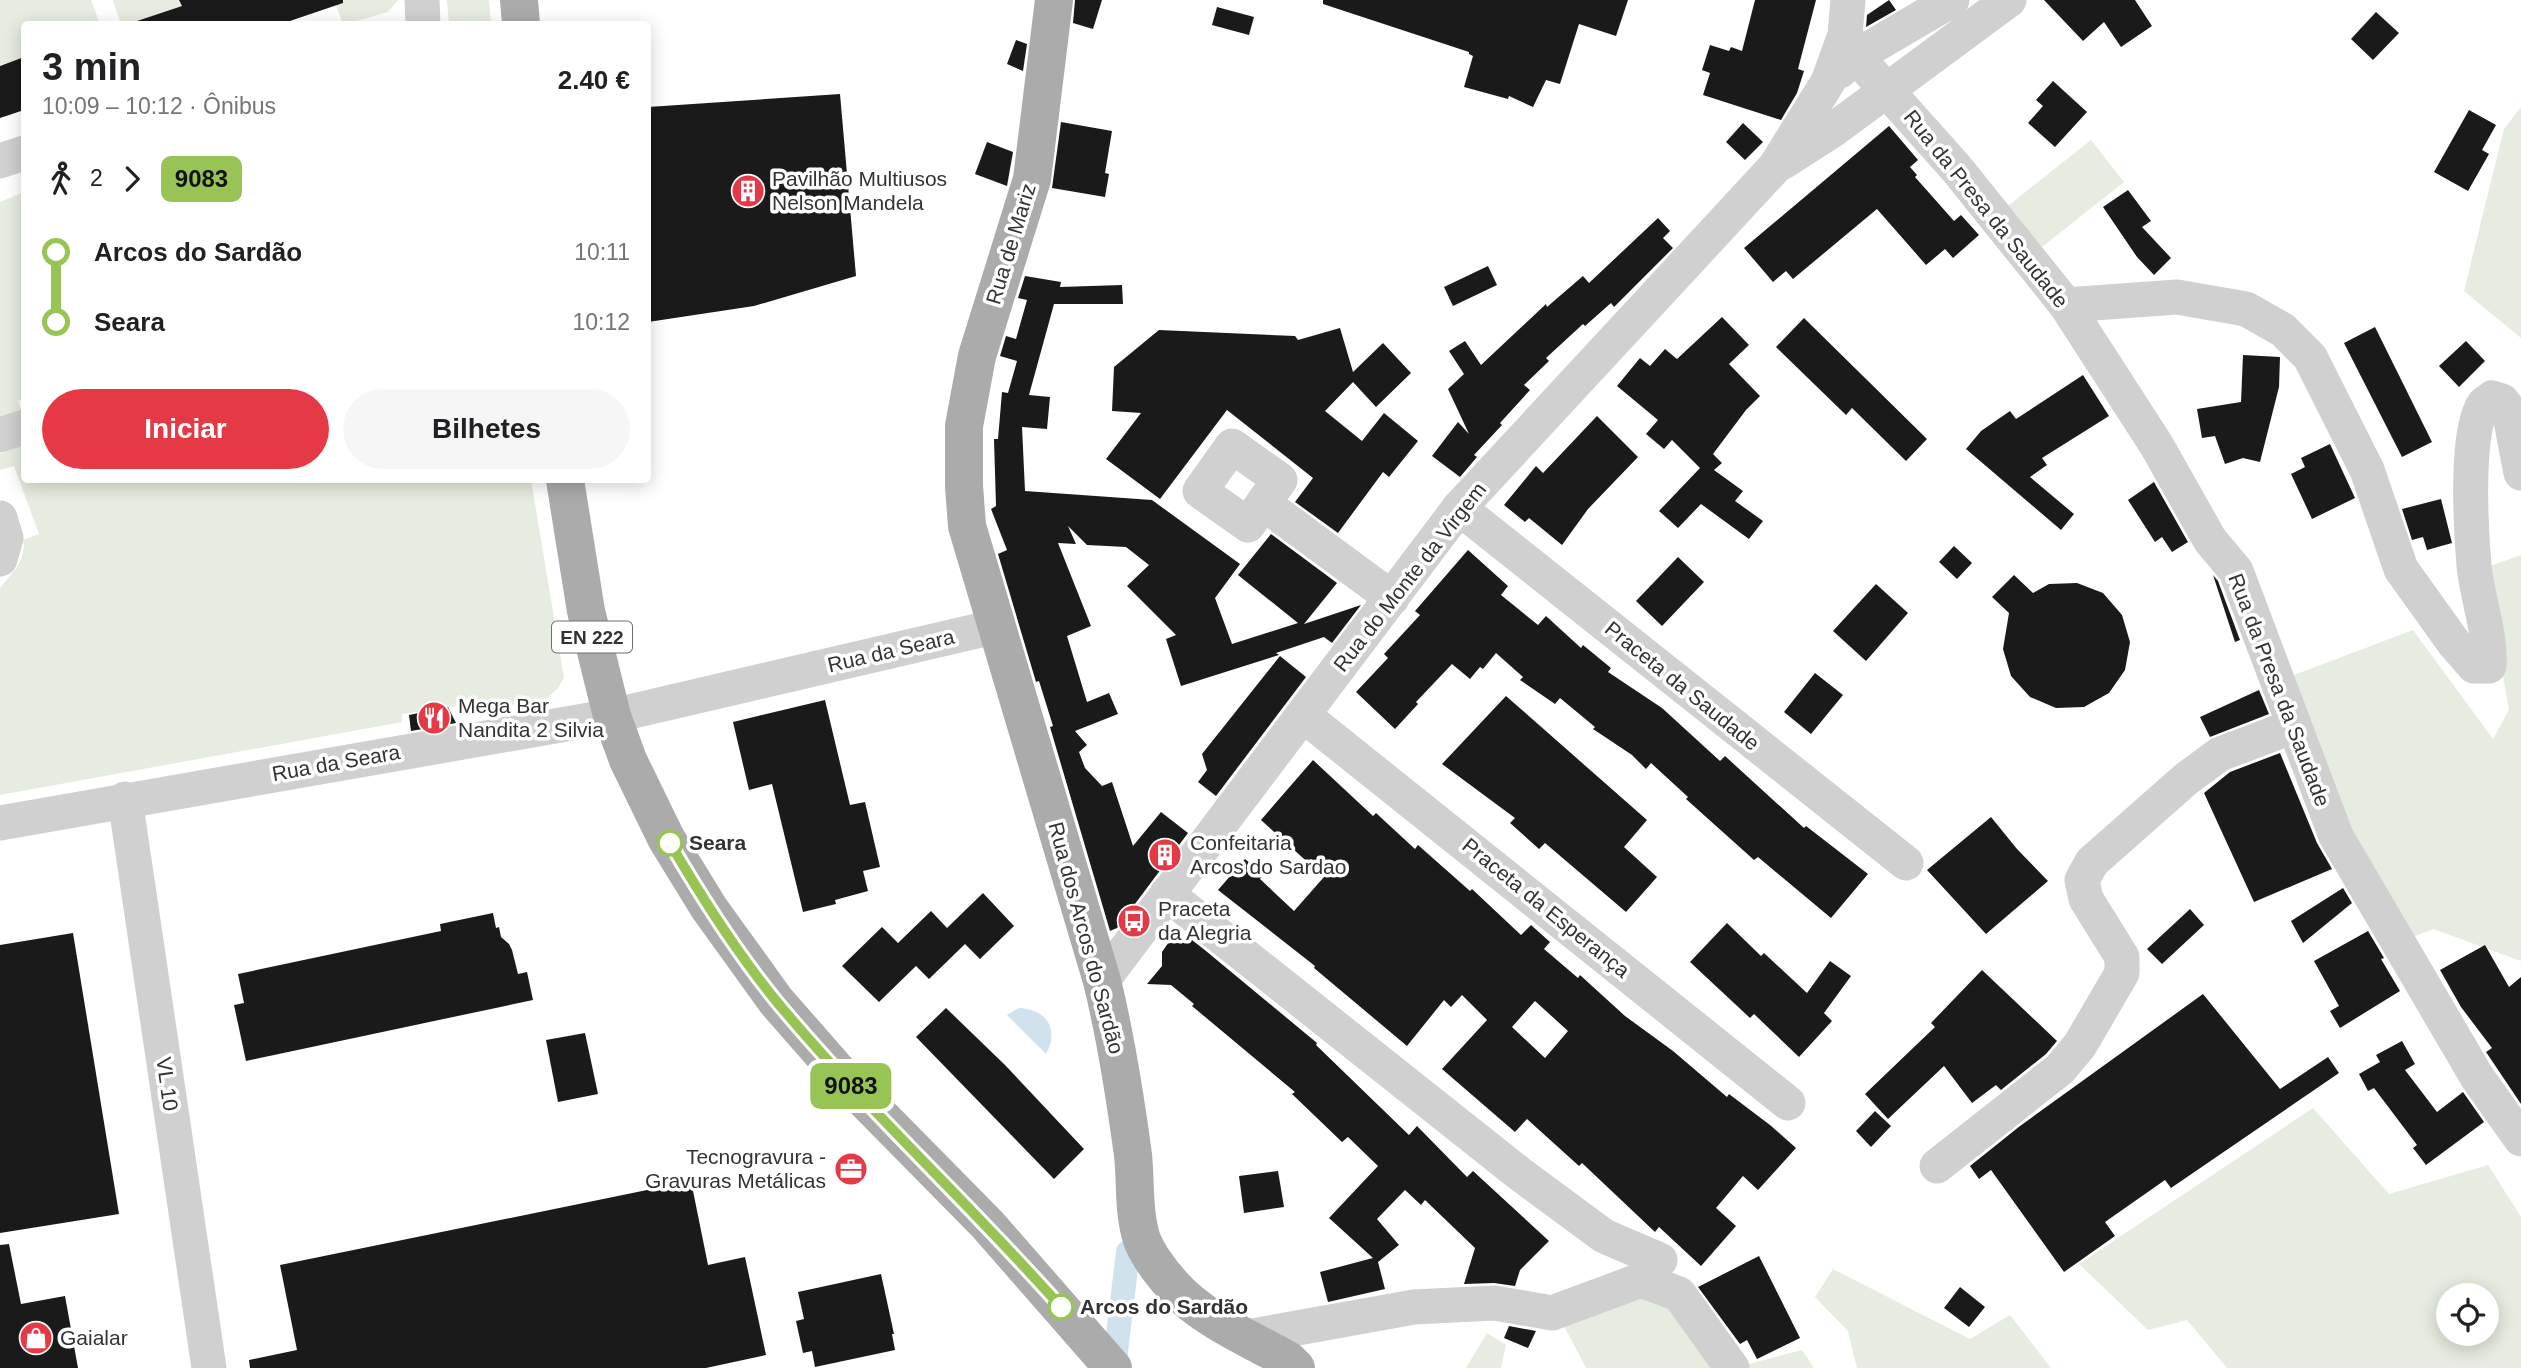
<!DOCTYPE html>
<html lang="pt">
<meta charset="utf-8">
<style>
body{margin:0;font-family:Arial,sans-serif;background:#f6f6f6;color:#202124;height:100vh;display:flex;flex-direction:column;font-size:26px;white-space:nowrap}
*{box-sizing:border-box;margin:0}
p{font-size:23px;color:#757577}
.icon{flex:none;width:38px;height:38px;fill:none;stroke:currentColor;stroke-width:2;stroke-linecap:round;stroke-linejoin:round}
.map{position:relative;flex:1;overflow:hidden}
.drawer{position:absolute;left:21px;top:21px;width:630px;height:462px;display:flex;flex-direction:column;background:#fff;border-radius:7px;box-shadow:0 4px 18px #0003}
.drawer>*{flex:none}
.badge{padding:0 14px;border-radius:10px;font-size:24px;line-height:46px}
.buttons{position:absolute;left:2436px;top:1283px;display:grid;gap:14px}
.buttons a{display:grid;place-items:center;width:63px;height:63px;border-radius:50%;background:#fff;box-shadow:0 4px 18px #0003;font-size:35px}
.map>.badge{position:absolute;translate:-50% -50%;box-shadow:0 0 0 4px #fff}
.legs{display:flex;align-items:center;gap:10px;height:77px;padding:0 21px;font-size:23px}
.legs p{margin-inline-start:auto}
.head{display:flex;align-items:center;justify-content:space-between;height:119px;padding:0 21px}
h1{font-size:38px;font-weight:600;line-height:52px}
.primary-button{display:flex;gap:14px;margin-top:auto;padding:14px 21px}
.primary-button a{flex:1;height:80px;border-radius:42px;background:#e63946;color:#fff;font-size:28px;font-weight:600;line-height:80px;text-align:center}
.primary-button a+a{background:#f6f6f6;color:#202124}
ul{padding:0 21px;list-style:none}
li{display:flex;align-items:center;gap:24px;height:70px;font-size:26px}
li i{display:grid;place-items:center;width:10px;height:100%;margin:0 9px;background:currentColor}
li i::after{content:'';width:18px;height:18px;margin:-9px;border:5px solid;border-radius:50%;background:#fff}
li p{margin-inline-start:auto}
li:first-child i{background:linear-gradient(#0000 50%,currentColor 0)}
li:last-child i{background:linear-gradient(currentColor 50%,#0000 0)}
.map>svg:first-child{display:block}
.green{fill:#e6ecdf;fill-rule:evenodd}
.water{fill:#cfe2ee}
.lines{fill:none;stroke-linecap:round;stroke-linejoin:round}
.canal{stroke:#cfe2ee;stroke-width:24}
.building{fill:#1a1a1a;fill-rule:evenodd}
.minor{stroke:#d0d0d0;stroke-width:35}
.major{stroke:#ababab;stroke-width:38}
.line-1-casing{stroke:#fff;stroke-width:16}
.line-1{stroke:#98c455;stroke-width:10}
.stop-1-dot{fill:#fff;stroke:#98c455;stroke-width:3.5}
.labels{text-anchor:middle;stroke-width:7;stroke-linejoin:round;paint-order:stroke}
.shield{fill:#fff;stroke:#707070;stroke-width:2}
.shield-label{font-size:19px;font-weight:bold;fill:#333}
.poi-label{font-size:21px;fill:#333;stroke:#fff;text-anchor:start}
.street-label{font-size:21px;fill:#333;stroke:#fff}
.stop-label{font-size:21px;font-weight:bold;fill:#333;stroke:#fff;text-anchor:start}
</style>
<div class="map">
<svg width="2521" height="1368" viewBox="0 0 2521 1368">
<rect width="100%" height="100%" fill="#fff"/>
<!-- green -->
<g class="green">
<path d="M0,0H91L100,24H24V57L0,65Z"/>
<path d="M113,0H199L128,24H121Z"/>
<path d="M334,0H398L388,12L346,24H343Z"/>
<path d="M447,0H489L491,24H449Z"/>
<path d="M2521,107V338L2464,291L2504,129Z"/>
<path d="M2091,140L2124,182L2037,251L2004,209Z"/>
<path d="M24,192V398L18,401L24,418L3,426L0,417V202Z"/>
<path d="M24,444V480H531L564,678L558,688L546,699L465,713L459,706L402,714V722L391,724L0,795V588C12,573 27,560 23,540L39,534L14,466L0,470V454Z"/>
<path d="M2521,555V961L2433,929L2413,937L2334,800L2294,675L2413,630L2493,739L2509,710L2485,568Z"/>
<path d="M2313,1108L2389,1194L2488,1165L2521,1217V1368H2227L2187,1320L2148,1330L2079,1264ZM2448,1295H2487V1334H2448Z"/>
<path d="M1833,1269L1970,1339L2010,1315L2051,1368H1857L1848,1331L1815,1297Z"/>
<path d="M1644,1289L1675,1302L1720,1368H1586L1560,1318Z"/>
<path d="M1487,1333L1506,1345L1501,1368H1466Z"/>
<path d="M1802,1350L1814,1368H1734Z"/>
</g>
<!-- water -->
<path class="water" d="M1019,1008C1046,1009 1060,1029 1046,1054L1007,1015Z"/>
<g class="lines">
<!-- canal -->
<path class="canal" d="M1114,1368L1128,1252"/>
</g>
<!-- building -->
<g class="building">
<path d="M179,0H343V3L281,24H138L137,21L182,6Z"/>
<path d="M1075,0H1102L1093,29L1073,23Z"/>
<path d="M1323,0H1628L1616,36L1579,24L1560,84L1546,80L1533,107L1509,96L1508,99L1464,87L1473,56L1469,54V52L1323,4Z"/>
<path d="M1755,0H1816L1798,69L1804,71L1797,93L1781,120L1703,95L1710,73L1702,70L1710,45L1729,51L1731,47L1742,51Z"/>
<path d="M1889,0L1896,10L1866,27L1867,15Z"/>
<path d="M2044,0H2135L2152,26L2121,47L2104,22L2083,41Z"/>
<path d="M1217,7L1254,17L1249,35L1212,25Z"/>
<path d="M2376,12L2399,33L2373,60L2351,39Z"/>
<path d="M1016,40L1027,44L1023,71L1007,64Z"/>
<path d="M24,57V110L0,118V66Z"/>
<path d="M2053,81L2087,112L2055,147L2028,123L2043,106L2036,100Z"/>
<path d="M840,94L856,276L754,306L648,322V107Z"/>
<path d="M2469,110L2496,125L2482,150L2489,154L2468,191L2434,172Z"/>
<path d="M1061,122L1112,131L1105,173L1109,174L1105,197L1052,188Z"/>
<path d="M1743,123L1763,142L1745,160L1726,142Z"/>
<path d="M1889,126L1918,160L1910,167L1917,175L1915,177L1954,221L1961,215L1979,235L1953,258L1945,249L1926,265L1877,209L1793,279L1786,271L1773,282L1744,248Z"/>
<path d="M987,142L1013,152L1007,186L975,174Z"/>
<path d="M2128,190L2151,221L2142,227L2171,258L2154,275L2137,257L2103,207Z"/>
<path d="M1658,218L1670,231L1663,238L1673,248L1614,307L1611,303L1585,326L1583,324L1546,358L1549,361L1524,385L1530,390L1500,423L1502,425L1474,455L1477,457L1460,477L1432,456L1458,422L1469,434L1448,389L1464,374L1449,351L1465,341L1481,365L1546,304L1547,307L1583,276L1589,283Z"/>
<path d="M1488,266L1497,285L1453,306L1444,287Z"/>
<path d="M1025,276L1061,282L1060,287L1122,285L1123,304H1054L1029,395L1050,397L1047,429L1022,427L1025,491L1152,500L1240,564L1215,598L1232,644L1298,623L1238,575L1271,534L1337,583L1304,624L1361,605L1332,643L1324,637L1276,653L1279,655L1181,686L1166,639L1176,635L1127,586L1149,565L1126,547L1087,545L1068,526L1076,544L1058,543L1091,626L1067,636L1087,702L1109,693L1118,714L1075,731L1087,745L1079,752L1085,768L1102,786L1112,782L1133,846L1161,812L1188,833L1117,928L1110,931L1050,727L1053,726L1039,681L1036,682L998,554L1007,550L991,509L996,506L994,439H998L1002,392L1008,393L1017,361L1000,356L1006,336L1016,339L1027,300L1018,298Z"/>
<path d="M1722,317L1749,345L1729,364L1760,396L1746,410L1713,454L1722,463L1714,470L1743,491L1735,501L1763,521L1749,539L1701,504L1678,528L1659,511L1700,468L1672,440L1664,449L1646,434L1658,420L1617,386L1640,358L1650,366L1665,349L1677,359Z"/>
<path d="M1804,318L1927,439L1906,461L1852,408L1846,415L1776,347Z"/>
<path d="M2375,327L2432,442L2402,457L2344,343Z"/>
<path d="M1340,328L1353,372L1383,343L1411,373L1376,407L1353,382L1325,411L1362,441L1384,413L1418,441L1389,477L1383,472L1338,533L1295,502L1313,478L1227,410L1160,499L1106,459L1141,413L1112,411L1114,367L1159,330L1295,336L1298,340Z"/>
<path d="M2466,341L2485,361L2459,387L2439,366Z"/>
<path d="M2243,355L2280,357L2279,387L2260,462L2243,458L2225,464L2215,436L2202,438L2197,409L2241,402Z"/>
<path d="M2083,375L2109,416L2042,458L2047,465L2030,477L2074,514L2061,530L1966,449L1981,431L2010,411L2016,419Z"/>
<path d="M1597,416L1638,457L1588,509L1562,545L1529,518L1525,522L1504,505L1536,466L1543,473Z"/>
<path d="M2330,444L2355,498L2312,519L2291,474L2305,467L2301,458Z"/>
<path d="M2154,482L2188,542L2172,552L2162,537L2155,542L2128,500Z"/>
<path d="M2441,499L2452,543L2427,550L2423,537L2412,540L2402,509Z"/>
<path d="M1954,546L1972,563L1957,579L1939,562Z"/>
<path d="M1468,550L1508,586L1501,595L1538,625L1546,616L1581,648L1583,645L1611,668L1608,672L1662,708L1720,761L1725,756L1804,828L1806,826L1868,874L1831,918L1758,857L1754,860L1686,799L1688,797L1651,763L1646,769L1632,755L1593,729L1595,727L1560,698L1555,704L1520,680L1523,677L1496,653L1483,669L1480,667L1470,679L1452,664L1416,702L1418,704L1395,729L1356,692L1388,658L1384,654L1420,615L1415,611Z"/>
<path d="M1678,557L1704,582L1662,626L1636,601Z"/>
<path d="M2014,575L2033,593L2049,584L2077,583L2103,593L2122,615L2130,642L2125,670L2109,693L2084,707L2056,708L2030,697L2011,676L2003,649L2009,613L1992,597Z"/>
<path d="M2213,575L2218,581L2240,640L2235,642Z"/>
<path d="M1876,584L1908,613L1866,661L1833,631Z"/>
<path d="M1280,656L1306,677L1216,796L1198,782L1207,770L1202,754Z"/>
<path d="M1815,673L1843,695L1811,734L1784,712Z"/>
<path d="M2259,690L2269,714L2210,737L2200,717Z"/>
<path d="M1506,696L1647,820L1624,847L1657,877L1626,912L1545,843L1539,849L1510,823L1515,818L1442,764Z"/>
<path d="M825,700L850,805L865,802L880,867L863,871L868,891L835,900L836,904L803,912L772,784L749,790L733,722Z"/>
<path d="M448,707L456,723L411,731L409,715Z"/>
<path d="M2280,753L2317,843L2332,869L2254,902L2204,793L2230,772Z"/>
<path d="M1313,760L1373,816L1376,813L1415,849L1418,845L1470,891L1472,889L1521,935L1531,925L1550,942L1544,949L1578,978L1580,975L1625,1016L1673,1051L1727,1097L1729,1094L1770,1125L1796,1148L1758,1190L1743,1176L1716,1208L1736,1226L1701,1266L1659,1227L1655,1232L1582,1163L1579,1166L1527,1119L1515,1132L1442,1069L1487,1020L1462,995L1451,1007L1444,1000L1407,1046L1314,968L1315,966L1218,890L1245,859L1263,874L1260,879L1294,911L1324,877L1261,820ZM1535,1001L1568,1031L1545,1058L1512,1027Z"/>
<path d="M1991,817L2017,849L2048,881L1986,934L1927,870Z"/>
<path d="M2343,888L2352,903L2303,943L2291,921Z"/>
<path d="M983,893L1014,926L980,959L965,944L929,979L916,966L879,1002L842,966L882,927L898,943L931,911L947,928Z"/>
<path d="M2190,909L2204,925L2162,964L2147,949Z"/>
<path d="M493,913L496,928L499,927L501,937L509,944L512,950L518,974L527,972L533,1000L246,1061L234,1005L244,1003L238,974L441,931L440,924Z"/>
<path d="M1727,923L1761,956L1764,953L1807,993L1830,961L1851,976L1824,1013L1832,1021L1799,1057L1754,1014L1750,1018L1690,962Z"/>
<path d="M2368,931L2384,958L2381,959L2400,991L2340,1028L2330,1011L2339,1006L2314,961Z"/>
<path d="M73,933L119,1214L0,1233V945Z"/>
<path d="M1173,936L1182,943L1187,936L1206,951L1317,1043L1316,1045L1409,1135L1417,1126L1467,1177L1473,1171L1549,1241L1520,1270L1515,1286L1494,1283L1464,1284L1475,1248L1425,1200L1421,1205L1405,1190L1377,1219L1399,1245L1378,1262L1385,1289L1328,1302L1320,1272L1373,1258L1329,1218L1378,1166L1348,1137L1342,1142L1292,1094L1295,1092L1192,1006L1194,1004L1171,985L1147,984L1162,966V952Z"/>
<path d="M2485,945L2509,987L2521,977V1104L2486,1052L2492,1048L2461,1007L2440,970Z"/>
<path d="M1982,970L2057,1041L2046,1054L2001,1090L1996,1085L1972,1103L1944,1066L1888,1119L1865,1094L1935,1027L1931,1023Z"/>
<path d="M2203,994L2280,1089L2328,1057L2339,1073L2171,1188L2165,1180L2105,1222L2115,1236L2064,1272L1991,1170L1979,1179L1970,1166L2020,1126Z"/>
<path d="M946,1008L1005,1065L1084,1149L1054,1179L916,1037Z"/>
<path d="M585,1033L598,1094L558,1102L546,1040Z"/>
<path d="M2402,1041L2415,1064L2405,1070L2437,1112L2463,1092L2484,1122L2426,1165L2413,1148L2417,1145L2374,1088L2368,1091L2359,1074L2380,1062L2376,1055Z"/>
<path d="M1875,1111L1891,1126L1871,1147L1856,1131Z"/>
<path d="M1278,1171L1284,1207L1244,1213L1239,1176Z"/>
<path d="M691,1181L708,1265L745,1257L766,1355L706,1368H250L249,1360L297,1350L280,1265Z"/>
<path d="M9,1244L21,1304L65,1296L78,1368H0V1245Z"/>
<path d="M1759,1256L1800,1338L1757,1359L1747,1340L1740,1344L1698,1287Z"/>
<path d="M881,1274L894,1334H892L895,1350L815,1367L812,1351L803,1353L796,1321L804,1319L798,1292Z"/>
<path d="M1960,1287L1985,1307L1969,1327L1944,1308Z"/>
<path d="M1509,1326L1536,1331L1528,1348L1504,1338Z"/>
</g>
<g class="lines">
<!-- minor -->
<g class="minor">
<path d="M422,0L423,24"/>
<path d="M1845,35L1864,65L1956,168L2066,305L2157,446L2210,540L2236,571L2336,836L2477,1077L2521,1139"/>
<path d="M1840,71L1858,55L1952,0"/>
<path d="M0,161L24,153"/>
<path d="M1783,162L1833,130L2009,0"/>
<path d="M2066,305L2177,297L2246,309L2283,330L2310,357L2367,470L2401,569L2454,643L2474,666H2489C2491,632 2477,599 2474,565C2471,532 2465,429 2484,404C2485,403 2491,399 2492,398L2502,401L2509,410L2521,473"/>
<path d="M0,435L24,427"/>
<path d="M1263,503L1248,525L1200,491L1232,446L1280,480L1263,503L1392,598"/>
<path d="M1459,508L1906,863"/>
<path d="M0,518L6,538L0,559"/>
<path d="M1303,715L1788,1103"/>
<path d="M125,799L209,1368"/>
<path d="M0,823L612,716L998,626"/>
<path d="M1167,894L1520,1174L1604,1236L1660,1260"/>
<path d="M1102,981L1459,508L1775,167L1828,82L1845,35L1848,0"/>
<path d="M1937,1166L2060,1069L2080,1045L2122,973V957L2086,899L2082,880L2092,862L2186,779L2220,754L2294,726"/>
<path d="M1247,1337L1414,1307L1495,1303L1552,1313L1641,1280L1679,1294L1732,1368"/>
</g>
<!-- major -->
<g class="major">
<path d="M519,0L521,24"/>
<path d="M1054,0L1032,179L977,356L964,426V486L967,526L1102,981C1116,1038 1125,1096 1133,1155C1136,1183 1133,1212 1142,1240C1149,1257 1163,1275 1175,1288C1203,1319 1252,1340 1288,1360L1296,1368"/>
<path d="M565,480L586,611L612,716L628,760L666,838L709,908L776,1001L847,1082L987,1224L1113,1368"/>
</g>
</g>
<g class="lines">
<defs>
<path id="line-1" d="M670,843C702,898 737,953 777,1002C866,1109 969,1203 1061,1307"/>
</defs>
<!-- line-1 casing -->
<use href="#line-1" class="line-1-casing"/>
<!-- line-1 -->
<use href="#line-1" class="line-1"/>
</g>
<!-- icons -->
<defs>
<symbol id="building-disc" viewBox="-11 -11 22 22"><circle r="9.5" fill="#e63946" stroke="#fff"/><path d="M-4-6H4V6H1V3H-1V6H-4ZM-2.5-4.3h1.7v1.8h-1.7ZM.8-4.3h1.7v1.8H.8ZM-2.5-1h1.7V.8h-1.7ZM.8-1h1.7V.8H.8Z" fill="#fff"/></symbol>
<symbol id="restaurant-disc" viewBox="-11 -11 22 22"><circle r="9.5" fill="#e63946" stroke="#fff"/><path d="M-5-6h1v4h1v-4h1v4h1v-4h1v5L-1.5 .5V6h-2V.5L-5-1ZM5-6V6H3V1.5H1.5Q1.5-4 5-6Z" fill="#fff"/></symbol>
<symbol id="bus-disc" viewBox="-11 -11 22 22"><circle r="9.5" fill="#e63946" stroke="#fff"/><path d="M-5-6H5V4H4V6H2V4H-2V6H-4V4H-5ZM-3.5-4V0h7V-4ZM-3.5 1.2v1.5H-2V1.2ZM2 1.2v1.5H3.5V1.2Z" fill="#fff"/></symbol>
<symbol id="office-disc" viewBox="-11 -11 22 22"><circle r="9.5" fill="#e63946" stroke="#fff"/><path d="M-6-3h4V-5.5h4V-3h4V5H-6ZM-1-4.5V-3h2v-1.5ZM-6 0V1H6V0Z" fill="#fff"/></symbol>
<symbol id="shop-disc" viewBox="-11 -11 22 22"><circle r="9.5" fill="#e63946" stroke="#fff"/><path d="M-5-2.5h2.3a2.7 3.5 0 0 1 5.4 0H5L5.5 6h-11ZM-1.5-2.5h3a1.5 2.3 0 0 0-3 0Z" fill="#fff"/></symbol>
</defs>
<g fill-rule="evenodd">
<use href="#building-disc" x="729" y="172" width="38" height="38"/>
<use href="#restaurant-disc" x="415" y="699" width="38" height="38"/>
<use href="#building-disc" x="1146" y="836" width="38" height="38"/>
<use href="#bus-disc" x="1115" y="902" width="38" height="38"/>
<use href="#office-disc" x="832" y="1150" width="38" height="38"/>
<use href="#shop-disc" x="17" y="1319" width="38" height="38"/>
</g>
<!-- markers -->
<g class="stop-1-dot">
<circle cx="670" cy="843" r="12"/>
<circle cx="1061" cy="1307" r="12"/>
</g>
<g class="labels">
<!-- shield labels -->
<rect class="shield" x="552" y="621.5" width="80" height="31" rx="5"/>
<g class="shield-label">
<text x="592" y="644">EN 222</text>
</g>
<!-- poi labels -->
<g class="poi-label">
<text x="772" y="186">Pavilhão Multiusos<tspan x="772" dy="24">Nelson Mandela</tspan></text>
<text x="458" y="713">Mega Bar<tspan x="458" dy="24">Nandita 2 Silvia</tspan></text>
<text x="1190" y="850">Confeitaria<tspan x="1190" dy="24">Arcos do Sardao</tspan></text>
<text x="1158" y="916">Praceta<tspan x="1158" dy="24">da Alegria</tspan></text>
<text x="826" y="1164" text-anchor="end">Tecnogravura -<tspan x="826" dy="24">Gravuras Metálicas</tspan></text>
<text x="60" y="1345">Gaialar</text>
</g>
<!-- street labels -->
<g class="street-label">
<text transform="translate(1986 209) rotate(51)" y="7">Rua da Presa da Saudade</text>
<text transform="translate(1011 244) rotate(-73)" y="7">Rua de Mariz</text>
<text transform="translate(1410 577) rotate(-52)" y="7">Rua do Monte da Virgem</text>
<text transform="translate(891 651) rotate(-13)" y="7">Rua da Seara</text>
<text transform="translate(1682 686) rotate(39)" y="7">Praceta da Saudade</text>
<text transform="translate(2279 690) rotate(69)" y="7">Rua da Presa da Saudade</text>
<text transform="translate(336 763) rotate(-10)" y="7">Rua da Seara</text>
<text transform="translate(1546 908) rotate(39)" y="7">Praceta da Esperança</text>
<text transform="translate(1086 938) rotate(75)" y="7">Rua dos Arcos do Sardão</text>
<text transform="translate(167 1084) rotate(82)" y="7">VL 10</text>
</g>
<!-- stop labels -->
<g class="stop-label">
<text x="689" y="850">Seara</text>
<text x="1080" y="1314">Arcos do Sardão</text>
</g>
</g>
</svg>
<div class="buttons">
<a><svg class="icon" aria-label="locate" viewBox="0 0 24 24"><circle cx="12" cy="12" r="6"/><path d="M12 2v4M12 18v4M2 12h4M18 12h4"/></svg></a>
</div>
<b class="badge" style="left:851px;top:1086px;background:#98c455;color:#111">9083</b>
<section class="drawer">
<div class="head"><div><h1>3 min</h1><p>10:09 – 10:12 · Ônibus</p></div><b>2.40 €</b></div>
<div class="legs"><svg class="icon" aria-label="walk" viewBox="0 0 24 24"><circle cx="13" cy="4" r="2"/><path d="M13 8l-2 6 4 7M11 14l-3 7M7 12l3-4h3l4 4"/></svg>2<svg class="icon" aria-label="forward" viewBox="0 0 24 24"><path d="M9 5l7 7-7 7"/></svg><b class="badge" style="background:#98c455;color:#111">9083</b></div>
<ul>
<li><i style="color:#98c455"></i><b>Arcos do Sardão</b><p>10:11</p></li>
<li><i style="color:#98c455"></i><b>Seara</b><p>10:12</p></li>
</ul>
<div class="primary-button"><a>Iniciar</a><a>Bilhetes</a></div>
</section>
</div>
